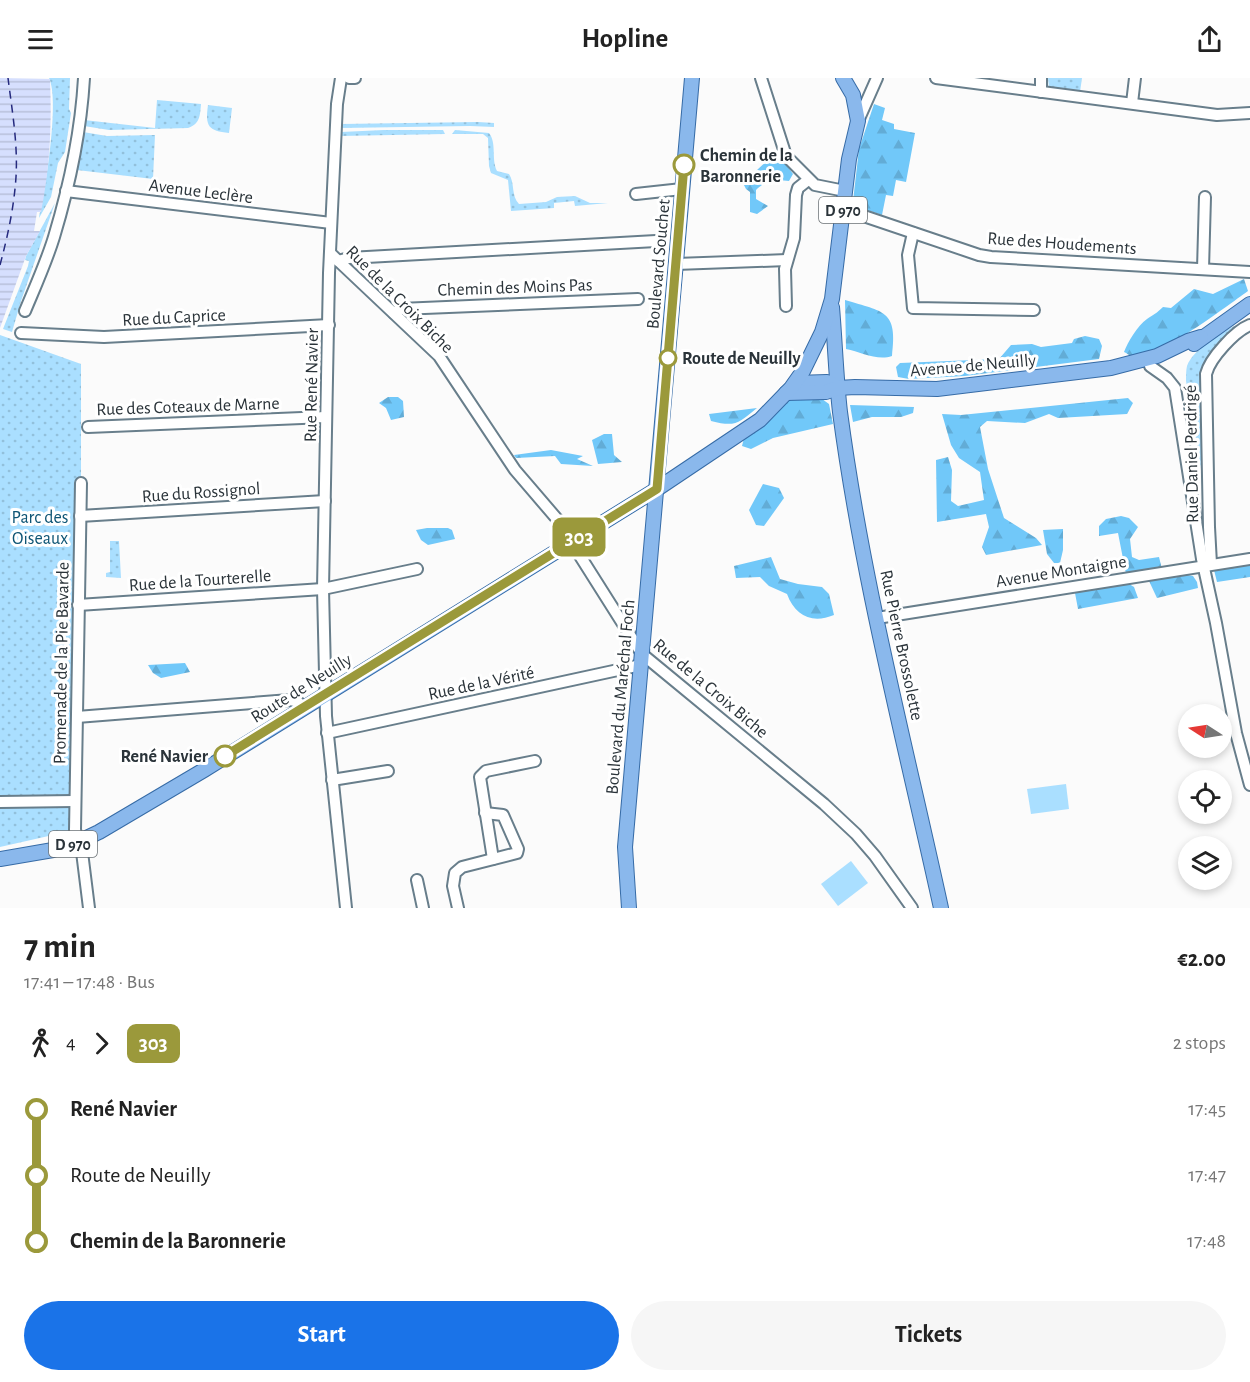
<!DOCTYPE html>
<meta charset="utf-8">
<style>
body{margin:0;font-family:"Alegreya Sans",sans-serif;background:#f6f6f6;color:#222;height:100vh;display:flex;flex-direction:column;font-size:22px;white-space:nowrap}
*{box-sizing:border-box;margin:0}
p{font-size:20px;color:#767676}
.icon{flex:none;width:33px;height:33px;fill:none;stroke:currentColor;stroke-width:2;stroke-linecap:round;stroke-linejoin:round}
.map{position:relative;height:830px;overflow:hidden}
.side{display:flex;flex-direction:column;background:#fff;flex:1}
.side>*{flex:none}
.badge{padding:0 12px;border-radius:9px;font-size:21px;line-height:39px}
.needle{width:39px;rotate:282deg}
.fabs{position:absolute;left:1178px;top:626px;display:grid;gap:12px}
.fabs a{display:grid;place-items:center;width:54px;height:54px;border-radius:50%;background:#fff;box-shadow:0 3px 9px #0003;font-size:30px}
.map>.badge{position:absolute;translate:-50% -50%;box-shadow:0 0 0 3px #fff}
.legs{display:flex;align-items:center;gap:9px;height:66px;padding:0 24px;font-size:20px}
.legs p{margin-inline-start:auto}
.overview{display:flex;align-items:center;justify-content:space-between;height:102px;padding:0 24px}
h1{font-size:33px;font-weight:700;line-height:45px}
.primary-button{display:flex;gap:12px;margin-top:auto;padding:12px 24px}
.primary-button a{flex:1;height:69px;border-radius:36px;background:#1a73e8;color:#fff;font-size:24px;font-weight:700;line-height:69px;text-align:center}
.primary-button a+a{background:#f6f6f6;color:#222}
ul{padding:0 24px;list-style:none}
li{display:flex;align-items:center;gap:21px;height:66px;font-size:22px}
li i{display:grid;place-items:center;width:9px;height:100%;margin:0 8px;background:currentColor}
li i::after{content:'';width:15px;height:15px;margin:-8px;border:4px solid;border-radius:50%;background:#fff}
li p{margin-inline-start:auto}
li:first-child i{background:linear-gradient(#0000 50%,currentColor 0)}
li:last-child i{background:linear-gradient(currentColor 50%,#0000 0)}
header{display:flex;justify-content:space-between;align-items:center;height:78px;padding:0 24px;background:#fff;font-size:27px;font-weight:700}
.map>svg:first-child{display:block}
.green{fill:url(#green-dots)}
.forest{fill:url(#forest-firs)}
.pitch{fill:#aadfff}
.water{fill:url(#water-rules)}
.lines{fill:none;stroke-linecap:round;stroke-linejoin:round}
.ferry{stroke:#252a7e;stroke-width:1.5;stroke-dasharray:8 6;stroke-linecap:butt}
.minor-casing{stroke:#687e8b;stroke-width:14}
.major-casing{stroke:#366ba6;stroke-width:16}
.minor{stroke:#fff;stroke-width:10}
.major{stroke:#8ab8ec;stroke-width:14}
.line-1-casing{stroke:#fff;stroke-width:14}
.line-1{stroke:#9b993b;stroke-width:9}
.stop-1-dot{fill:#fff;stroke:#9b993b;stroke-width:3}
.labels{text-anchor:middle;stroke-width:6;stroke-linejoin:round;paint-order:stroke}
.shield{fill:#fff;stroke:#6b7175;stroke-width:1.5}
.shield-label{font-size:16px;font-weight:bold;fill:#2b343a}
.stop-label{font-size:18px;font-weight:bold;fill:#2b343a;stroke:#fff;text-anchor:start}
.street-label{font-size:18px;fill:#2b343a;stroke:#fff}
.park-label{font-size:18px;fill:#0d5474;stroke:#fff}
</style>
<header><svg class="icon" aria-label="menu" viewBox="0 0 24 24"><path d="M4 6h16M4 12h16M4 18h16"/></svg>Hopline<svg class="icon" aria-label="share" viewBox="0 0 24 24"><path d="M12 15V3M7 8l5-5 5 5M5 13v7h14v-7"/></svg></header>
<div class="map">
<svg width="1250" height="830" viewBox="0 0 1250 830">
<defs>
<pattern id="green-dots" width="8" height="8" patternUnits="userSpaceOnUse" patternTransform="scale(1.5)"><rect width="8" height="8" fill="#aadfff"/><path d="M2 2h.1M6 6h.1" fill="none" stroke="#92c0db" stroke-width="1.8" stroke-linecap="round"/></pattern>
<pattern id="forest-firs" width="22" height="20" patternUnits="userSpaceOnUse" patternTransform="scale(1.5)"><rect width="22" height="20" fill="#71c8f9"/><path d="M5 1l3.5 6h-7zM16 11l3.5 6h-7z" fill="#62acd6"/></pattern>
<pattern id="water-rules" width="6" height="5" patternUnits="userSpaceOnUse" patternTransform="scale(1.5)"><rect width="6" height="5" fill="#d6dffe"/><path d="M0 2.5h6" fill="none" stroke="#b8c0da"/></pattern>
</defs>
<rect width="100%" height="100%" fill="#fbfbfb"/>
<!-- green -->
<g class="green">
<path d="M49,0H70L69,31L71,35L65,74L58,85L51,119L39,140C45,113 60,23 49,0Z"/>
<path d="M1048,0H1082L1080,14L1049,10Z"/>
<path d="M157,22L201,26C200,38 200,46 188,50L109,52L84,48V42L155,50Z"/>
<path d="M208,27L232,30L229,55C208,53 205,48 208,27Z"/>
<path d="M478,44L494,45V49L470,48L341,50V46Z"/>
<path d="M384,52H443L445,56L340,58L341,54Z"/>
<path d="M455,52L489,55C497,65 491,81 497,93L509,96C515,105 511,118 519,126L546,124L557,119L575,118L590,125H608L575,128L574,123L554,125V130L511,133L508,102L491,95L489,88L488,60L483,56H452Z"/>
<path d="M83,54L107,58L155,57L153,101L77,92Z"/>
<path d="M55,125L21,223L12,254L3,251L28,188L29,183L25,182L26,178Z"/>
<path d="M1236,247L1211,276L1204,408L1186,303C1186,298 1186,292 1187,288C1193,271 1222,255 1236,247Z"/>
<path d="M0,257L81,286V405L75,752L0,769Z"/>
<path d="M110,463H119L121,500L106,499V495L110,494Z"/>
</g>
<!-- forest -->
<g class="forest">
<path d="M874,26L885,30L882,42L894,46V51L915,55L906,104L896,102L893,118L886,117L882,137L855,128L853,123L859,71Z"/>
<path d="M781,79L793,96L789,103C775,101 766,102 756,112V121L768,128L757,136L750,134V114L746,111L743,105L770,80Z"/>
<path d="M1244,201L1248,213C1224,230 1161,279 1133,278C1129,278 1127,275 1124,274C1128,264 1137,248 1147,241C1153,237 1157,235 1163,229L1171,230L1194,211L1213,216Z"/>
<path d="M845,222C884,234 898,232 892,278C877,283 861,274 846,271Z"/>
<path d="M1085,258L1099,261L1102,268L1099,281L965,298L909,301L898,299L896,289L900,285L999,281L1011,267L1032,266L1041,269L1072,265L1074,261Z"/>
<path d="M388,319H398L403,323L404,339L391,342L386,330L379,325Z"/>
<path d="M1128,320L1133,325L1127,336L1058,340L1049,336L1025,345L987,343L980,349L988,391L1004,440L1036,460L1042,467L986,477L982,469L989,449L986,436L937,444L936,382L948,379L952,392L951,423L958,428L984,422L980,394L959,380L951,367L942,336L961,337Z"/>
<path d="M822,321L829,326L833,346L773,360L751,371L742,368L744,360L787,322Z"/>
<path d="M850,327L914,329L913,335L901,339H872L853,344Z"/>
<path d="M757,330C738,346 735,349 711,343L709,336Z"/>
<path d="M604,356H612L614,377L622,384L598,386L592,362Z"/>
<path d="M551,372L583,378L577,381L593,388L561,386L555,378L516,380L514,377Z"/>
<path d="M763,406L779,410L784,420L764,448L756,447L749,432Z"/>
<path d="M1121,438L1129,440L1138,449L1130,461L1132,479L1139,482L1159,479L1162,491L1126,496L1118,455L1099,458V448L1106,441Z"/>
<path d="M427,450H448L452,452L455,461L428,467L421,462L416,452Z"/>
<path d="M1063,451V472L1060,485H1054L1047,476L1043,452Z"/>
<path d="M771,479L780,501L798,506L822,509L829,516L834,537C812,546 795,538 787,516L769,508L760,499L736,500L734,488Z"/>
<path d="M1250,486V499L1217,504L1214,492Z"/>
<path d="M1182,496L1193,498L1197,504L1198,510L1157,520L1149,503L1150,500Z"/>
<path d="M1126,504L1134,509L1138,520L1078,531L1075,515Z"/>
<path d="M185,585L190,594L161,600L153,595L148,587Z"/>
</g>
<!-- pitch -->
<g class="pitch">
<path d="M1066,706L1069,731L1031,736L1027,711Z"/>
<path d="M851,783L868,805L838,828L821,806Z"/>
</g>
<!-- water -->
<path class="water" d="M0,0L50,1C52,47 50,89 41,134H37L34,153H40L26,178L0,250Z"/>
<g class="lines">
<!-- ferry -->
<path class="ferry" d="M0,187C8,157 14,129 16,99C18,66 12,32 8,0"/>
<defs>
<g id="minor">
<path d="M341,0L337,26L329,195L323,511L326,638L346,830"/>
<path d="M349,0H355"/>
<path d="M761,0L786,78L815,107L845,113"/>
<path d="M936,0L1217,37L1250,35"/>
<path d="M1041,14V0"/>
<path d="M1132,25L1135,0"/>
<path d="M858,43L877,0"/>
<path d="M66,113L331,145"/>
<path d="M636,116L682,111"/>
<path d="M843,131L979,177L991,179L1250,194"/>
<path d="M913,155L908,177L913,230L1034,232"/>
<path d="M330,175L439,278L515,392L569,455L575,470L642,576L824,726L856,756L875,778L912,830"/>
<path d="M338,183L349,180L656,163"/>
<path d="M676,186L787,182"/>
<path d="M1203,191L1205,119"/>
<path d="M786,228L785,191L794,160L796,117L798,110L808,102"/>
<path d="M25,233C35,209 46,185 54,159C69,109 81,53 84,0"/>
<path d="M394,235L400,231L638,221"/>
<path d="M21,255L104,259L329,247"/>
<path d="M1150,288L1167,300L1175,310L1202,481L1216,545L1236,655L1250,707"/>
<path d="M88,349L326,339"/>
<path d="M81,405L75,752L82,774L89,830"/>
<path d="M80,438L325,423"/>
<path d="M1211,486L1209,449L1206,296C1210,280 1235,253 1250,247"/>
<path d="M78,527L323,511L417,491"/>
<path d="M877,540L1250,481"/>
<path d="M77,639L290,622L298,624L303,629"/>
<path d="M327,655L641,587"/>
<path d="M332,702L388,693"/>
<path d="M0,724L74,723"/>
<path d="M493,781L480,699L486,693L535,683"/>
<path d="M417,802L423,830"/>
<path d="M458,830L453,808L455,795L462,789L517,775L518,771L503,737L485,735"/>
</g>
<g id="major">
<path d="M832,229C835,264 836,299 840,334C862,501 905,665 941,830"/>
<path d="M1194,266L1250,226"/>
<path d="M795,305L827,304L838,310"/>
<path d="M786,315L826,314L838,310L855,309L937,311L1111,290L1157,278L1188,263L1201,259"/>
<path d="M0,781L53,772L80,763L99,754L204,692L657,411L760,342L791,310L803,293L822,254L832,221L849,81L858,43L853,17L843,0"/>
<path d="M629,830L625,769L692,0"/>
</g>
</defs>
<!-- minor casing -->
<use href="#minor" class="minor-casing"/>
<!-- major casing -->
<use href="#major" class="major-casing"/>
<!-- minor -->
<use href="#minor" class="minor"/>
<!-- major -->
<use href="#major" class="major"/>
</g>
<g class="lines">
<defs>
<path id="line-1" d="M225,678L657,411L684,87"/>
</defs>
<!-- line-1 casing -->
<use href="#line-1" class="line-1-casing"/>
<!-- line-1 -->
<use href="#line-1" class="line-1"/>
</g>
<!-- markers -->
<g class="stop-1-dot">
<circle cx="684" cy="87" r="10"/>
<circle cx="668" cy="280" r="8"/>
<circle cx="225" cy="678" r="10"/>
</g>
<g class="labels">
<!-- shield labels -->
<g class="shield">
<rect x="819" y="119" width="48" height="26" rx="4.5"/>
<rect x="49" y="753" width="48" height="26" rx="4.5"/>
</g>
<g class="shield-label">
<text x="843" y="138">D 970</text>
<text x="73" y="772">D 970</text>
</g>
<!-- stop labels -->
<g class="stop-label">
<text x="700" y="83">Chemin de la<tspan x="700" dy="21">Baronnerie</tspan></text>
<text x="682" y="286">Route de Neuilly</text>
<text x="208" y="684" text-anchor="end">René Navier</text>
</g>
<!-- street labels -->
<g class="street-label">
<text transform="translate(201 113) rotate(7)" y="6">Avenue Leclère</text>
<text transform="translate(1062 165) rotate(4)" y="6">Rue des Houdements</text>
<text transform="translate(658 186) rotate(-85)" y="6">Boulevard Souchet</text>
<text transform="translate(515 209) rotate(-2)" y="6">Chemin des Moins Pas</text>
<text transform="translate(400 221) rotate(45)" y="6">Rue de la Croix Biche</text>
<text transform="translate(174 239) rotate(-3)" y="6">Rue du Caprice</text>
<text transform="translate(973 287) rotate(-5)" y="6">Avenue de Neuilly</text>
<text transform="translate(311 307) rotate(-89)" y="6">Rue René Navier</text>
<text transform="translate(188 328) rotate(-2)" y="6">Rue des Coteaux de Marne</text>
<text transform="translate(1191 376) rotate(-91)" y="6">Rue Daniel Perdrigé</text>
<text transform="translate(201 414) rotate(-4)" y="6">Rue du Rossignol</text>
<text transform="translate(1061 493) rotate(-9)" y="6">Avenue Montaigne</text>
<text transform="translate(200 502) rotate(-4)" y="6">Rue de la Tourterelle</text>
<text transform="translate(902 567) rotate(78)" y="6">Rue Pierre Brossolette</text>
<text transform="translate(61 585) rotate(-89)" y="6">Promenade de la Pie Bavarde</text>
<text transform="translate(481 605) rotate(-12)" y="6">Rue de la Vérité</text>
<text transform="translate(301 610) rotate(-32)" y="6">Route de Neuilly</text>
<text transform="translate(711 610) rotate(40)" y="6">Rue de la Croix Biche</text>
<text transform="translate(620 619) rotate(-85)" y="6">Boulevard du Maréchal Foch</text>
</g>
<!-- park labels -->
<g class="park-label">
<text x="40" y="445">Parc des<tspan x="40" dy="21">Oiseaux</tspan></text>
</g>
</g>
</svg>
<div class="fabs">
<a><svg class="needle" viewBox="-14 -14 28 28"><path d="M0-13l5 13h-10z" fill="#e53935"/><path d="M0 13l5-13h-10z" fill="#767676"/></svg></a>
<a><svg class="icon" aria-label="locate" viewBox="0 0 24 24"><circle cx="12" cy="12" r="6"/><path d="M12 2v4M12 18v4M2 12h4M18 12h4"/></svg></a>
<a><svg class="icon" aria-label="layers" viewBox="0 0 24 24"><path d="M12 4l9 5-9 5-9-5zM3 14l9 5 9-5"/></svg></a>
</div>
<b class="badge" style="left:579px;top:459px;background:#9b993b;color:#fff">303</b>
</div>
<section class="side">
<div class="overview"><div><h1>7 min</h1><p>17:41 – 17:48 · Bus</p></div><b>€2.00</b></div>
<div class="legs"><svg class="icon" aria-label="walk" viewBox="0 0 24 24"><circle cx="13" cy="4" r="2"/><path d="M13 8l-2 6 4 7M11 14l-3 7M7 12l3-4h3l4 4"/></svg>4<svg class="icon" aria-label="forward" viewBox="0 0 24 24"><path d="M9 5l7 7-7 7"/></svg><b class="badge" style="background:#9b993b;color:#fff">303</b><p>2 stops</p></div>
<ul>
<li><i style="color:#9b993b"></i><b>René Navier</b><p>17:45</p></li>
<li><i style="color:#9b993b"></i><span>Route de Neuilly</span><p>17:47</p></li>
<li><i style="color:#9b993b"></i><b>Chemin de la Baronnerie</b><p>17:48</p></li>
</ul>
<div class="primary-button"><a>Start</a><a>Tickets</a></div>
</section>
